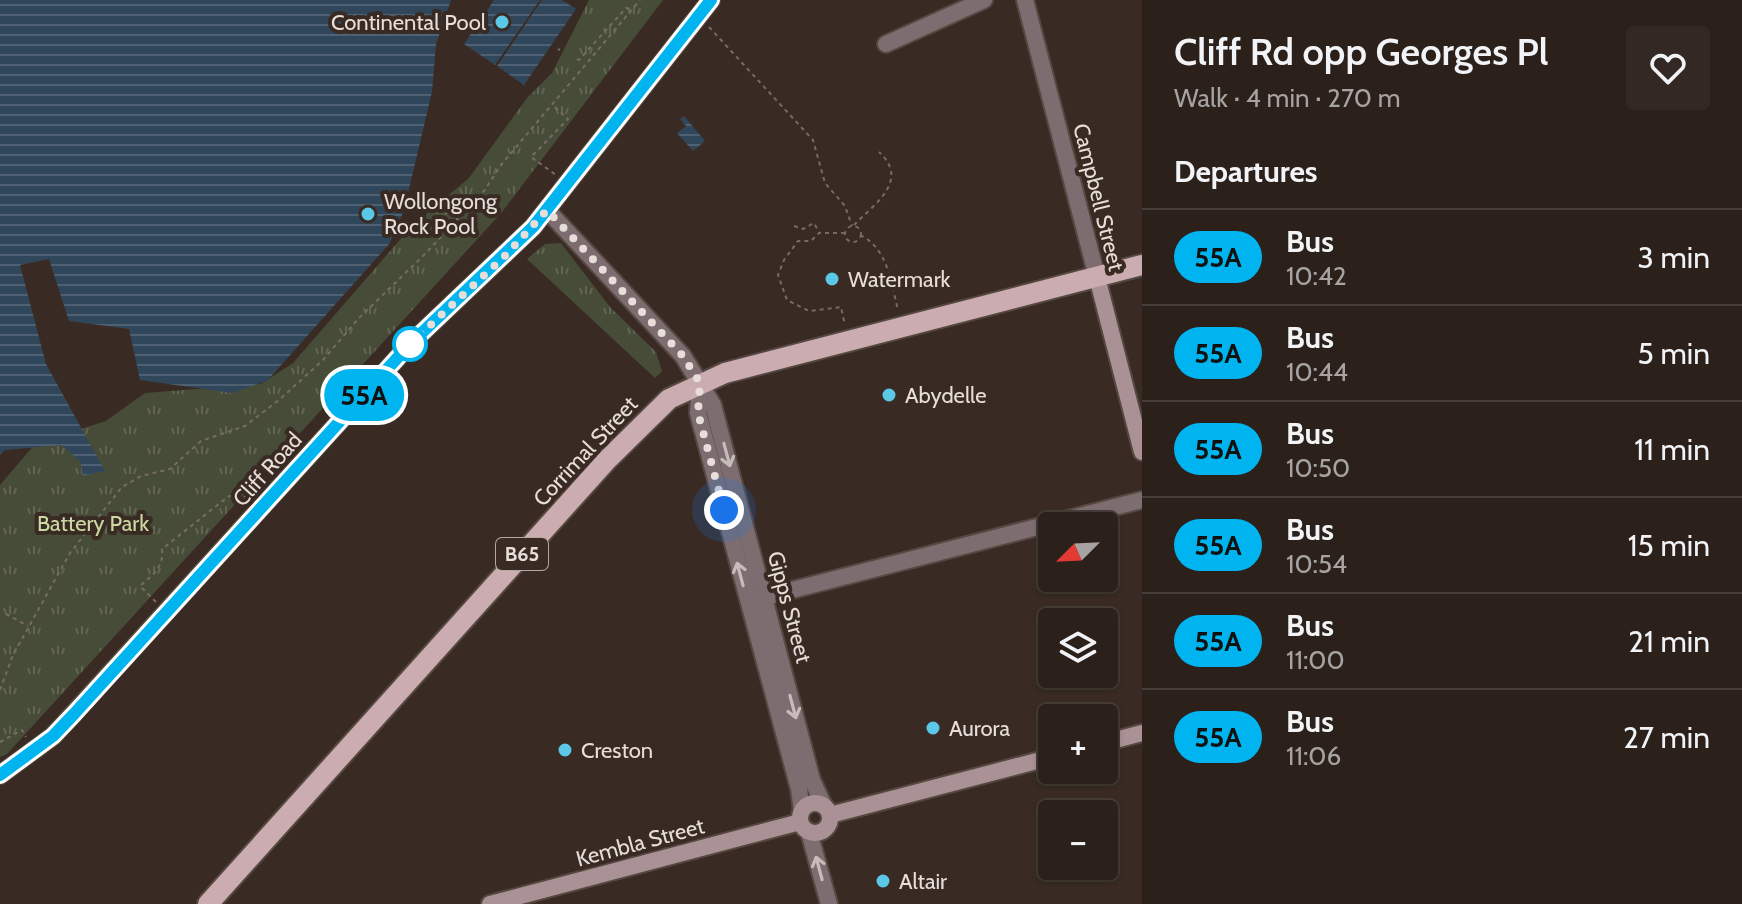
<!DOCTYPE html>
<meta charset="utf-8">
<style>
body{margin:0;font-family:Cabin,sans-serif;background:#332823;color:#f1f3f6;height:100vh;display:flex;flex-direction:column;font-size:30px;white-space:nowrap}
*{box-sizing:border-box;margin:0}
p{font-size:26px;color:#a6a3a2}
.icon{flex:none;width:44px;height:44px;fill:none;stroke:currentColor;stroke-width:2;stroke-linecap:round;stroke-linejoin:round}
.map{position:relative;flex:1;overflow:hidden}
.panel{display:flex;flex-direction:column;background:#2b201a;width:600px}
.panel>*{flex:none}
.badge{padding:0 16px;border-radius:26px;font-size:28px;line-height:52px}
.needle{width:52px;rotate:246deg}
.fabs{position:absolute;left:1038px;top:512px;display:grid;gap:16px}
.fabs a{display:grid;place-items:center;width:80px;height:80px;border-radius:8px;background:#2b201a;box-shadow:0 2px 6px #0004,0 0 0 2px #473e39;font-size:40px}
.you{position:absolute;width:40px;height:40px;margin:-20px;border:6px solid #fff;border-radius:50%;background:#1a73e8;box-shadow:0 0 0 12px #1a73e833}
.map>.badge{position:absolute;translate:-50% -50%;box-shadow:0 0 0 4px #fff}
h2{padding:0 32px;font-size:30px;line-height:72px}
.round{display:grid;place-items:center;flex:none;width:84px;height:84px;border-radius:8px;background:#332823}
.head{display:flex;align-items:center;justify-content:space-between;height:136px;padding:0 32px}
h1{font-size:38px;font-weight:600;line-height:60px}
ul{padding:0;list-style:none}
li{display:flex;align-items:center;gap:24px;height:96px;padding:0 32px;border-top:2px solid #473e39}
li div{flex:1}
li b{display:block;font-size:30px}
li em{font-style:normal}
li .badge{min-width:88px;font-weight:700;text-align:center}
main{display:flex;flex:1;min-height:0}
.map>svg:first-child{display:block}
.park{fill:url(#park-tufts)}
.water{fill:url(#water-rules)}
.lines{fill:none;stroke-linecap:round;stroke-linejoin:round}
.street-casing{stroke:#554840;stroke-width:20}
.secondary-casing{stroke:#554840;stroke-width:20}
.primary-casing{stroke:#554840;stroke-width:24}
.path{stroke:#776b64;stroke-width:2;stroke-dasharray:4 4;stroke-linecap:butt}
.street{stroke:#7d6d70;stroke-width:16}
.secondary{stroke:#a99195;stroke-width:16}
.primary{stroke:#cbacb1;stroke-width:20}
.oneway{stroke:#c7bcba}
.line-casing{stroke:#fff;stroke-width:18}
.line{stroke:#00b5ef;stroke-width:12}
.walk{stroke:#e7ded9;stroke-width:8;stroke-dasharray:0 14.4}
.poi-dot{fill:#5ac8e6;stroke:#392b23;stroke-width:3}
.stop-dot{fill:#fff;stroke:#00b5ef;stroke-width:4}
.labels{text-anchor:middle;stroke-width:8;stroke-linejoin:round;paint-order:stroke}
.shield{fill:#392b23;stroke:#b3a8a2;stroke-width:2}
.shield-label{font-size:20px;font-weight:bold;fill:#e7ded9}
.poi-label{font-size:22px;fill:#e7ded9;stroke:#392b23;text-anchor:start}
.street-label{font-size:22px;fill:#e7ded9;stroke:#392b23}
.park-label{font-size:22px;fill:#cdd9a2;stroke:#392b23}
</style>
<main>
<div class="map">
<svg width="1142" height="904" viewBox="0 0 1142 904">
<defs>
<pattern id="park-tufts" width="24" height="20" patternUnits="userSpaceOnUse" patternTransform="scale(2)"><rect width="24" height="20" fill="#474c38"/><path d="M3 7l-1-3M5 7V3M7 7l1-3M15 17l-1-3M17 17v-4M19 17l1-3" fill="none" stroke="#626554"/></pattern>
<pattern id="water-rules" width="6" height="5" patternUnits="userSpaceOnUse" patternTransform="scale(2)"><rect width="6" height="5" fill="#30465a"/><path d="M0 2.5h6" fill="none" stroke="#4e6071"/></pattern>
</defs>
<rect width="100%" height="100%" fill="#392b23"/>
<!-- park -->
<g class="park">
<path d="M589,0H663L502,212L7,754L0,757V485L36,443L106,421L145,393L261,384L293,363L411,227L469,178L527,98L552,73Z"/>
<path d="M561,243L610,307L656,352L662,371L655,378L527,259L545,244Z"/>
</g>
<!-- water -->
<g class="water">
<path d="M0,0H451L436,44L432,92L404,210L390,243L267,381L232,393L140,380L129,329L69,321L49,259L20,265L46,364L105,471L83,476L80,461L61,445L5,450L0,455Z"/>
<path d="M494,0H540L495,65L464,44Z"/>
<path d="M542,0H562L576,9L524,85L497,66Z"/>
<path d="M684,116L705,141L693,151L677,133L686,126L680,119Z"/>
</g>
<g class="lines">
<defs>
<g id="street">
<path d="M1025,0L1097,277"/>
<path d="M886,44L984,0"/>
<path d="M547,210L683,356L713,405L812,780L824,806"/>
<path d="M700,383L698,413L799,789L802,811"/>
<path d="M757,599L1142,500"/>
<path d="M809,832L829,904"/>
</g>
<g id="secondary">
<path d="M1097,277L1142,452"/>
<path d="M1104,743L1142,733"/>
<path d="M0,775L53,736L410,344L533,227L711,0"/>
<circle cx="815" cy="818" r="15"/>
<path d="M830,815L1052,757"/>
<path d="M490,904L800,822"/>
</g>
<path id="primary" d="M208,904L607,460L669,399L725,373L1142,265"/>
</defs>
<!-- street casing -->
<use href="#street" class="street-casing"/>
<!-- secondary casing -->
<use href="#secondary" class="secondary-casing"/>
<!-- primary casing -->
<use href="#primary" class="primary-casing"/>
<!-- path -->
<g class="path">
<path d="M709,27L813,140L825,183L845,206L852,226"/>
<path d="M558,49L560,50"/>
<path d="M577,59L579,60L626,8L631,9"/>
<path d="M555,107L568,119L531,157L556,175"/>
<path d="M854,225C873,205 911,181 879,152"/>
<path d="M434,226L449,210L458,219"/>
<path d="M794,226L803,229L814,223L819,232"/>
<circle cx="853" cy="234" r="8"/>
<path d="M845,233H819L811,241H798L784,260L778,275L787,300L809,311L841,307L845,325"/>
<path d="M860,235C888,248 891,283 898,310"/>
<path d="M156,602L140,586C153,575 164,567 162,549L229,496L249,497"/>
<path d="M6,614L28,626"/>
<path d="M0,690L13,655L70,553L122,487L141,476L170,469L201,441L245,426L279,400L322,361L359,318L424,255L484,191L501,165L640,0"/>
<path d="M0,742L22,730L26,737"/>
</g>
<!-- street -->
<use href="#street" class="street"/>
<!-- secondary -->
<use href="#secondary" class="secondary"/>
<!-- primary -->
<use href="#primary" class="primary"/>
</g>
<!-- one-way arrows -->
<defs><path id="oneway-shaft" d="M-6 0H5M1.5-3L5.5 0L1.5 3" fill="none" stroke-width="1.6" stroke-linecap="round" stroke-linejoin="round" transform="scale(2)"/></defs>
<g class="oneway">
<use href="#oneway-shaft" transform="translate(727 455) rotate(75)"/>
<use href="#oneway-shaft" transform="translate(740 574) rotate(-105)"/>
<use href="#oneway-shaft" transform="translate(793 707) rotate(75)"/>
<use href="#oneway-shaft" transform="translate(819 868) rotate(-105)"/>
</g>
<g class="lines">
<defs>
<path id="line" d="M0,775L53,736L74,714L410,344L533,227L711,0"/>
</defs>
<!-- line casing -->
<use href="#line" class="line-casing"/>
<!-- line -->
<use href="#line" class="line"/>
<!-- walk -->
<path class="walk" d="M410,344L507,254L547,210L683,356L700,383L698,413L724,510"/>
</g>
<!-- markers -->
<g class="poi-dot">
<circle cx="502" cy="22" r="8"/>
<circle cx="368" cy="214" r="8"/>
<circle cx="832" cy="279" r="8"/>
<circle cx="889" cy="395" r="8"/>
<circle cx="933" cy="728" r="8"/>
<circle cx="565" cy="750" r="8"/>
<circle cx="883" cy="881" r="8"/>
</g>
<circle class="stop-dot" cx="410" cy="344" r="16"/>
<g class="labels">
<!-- shield labels -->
<rect class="shield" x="496" y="538" width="52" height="32" rx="6"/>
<g class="shield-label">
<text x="522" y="561">B65</text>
</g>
<!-- poi labels -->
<g class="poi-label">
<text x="486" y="30" text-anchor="end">Continental Pool</text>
<text x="384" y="209">Wollongong<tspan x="384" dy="25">Rock Pool</tspan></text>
<text x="848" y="287">Watermark</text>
<text x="905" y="403">Abydelle</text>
<text x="949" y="736">Aurora</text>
<text x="581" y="758">Creston</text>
<text x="899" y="889">Altair</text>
</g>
<!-- street labels -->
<g class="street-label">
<text transform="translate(1099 197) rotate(76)" y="8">Campbell Street</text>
<text transform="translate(585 451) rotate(-47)" y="8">Corrimal Street</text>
<text transform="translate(267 469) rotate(-48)" y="8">Cliff Road</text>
<text transform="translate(790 607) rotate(75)" y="8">Gipps Street</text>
<text transform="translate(640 842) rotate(-15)" y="8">Kembla Street</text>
</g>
<!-- park labels -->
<g class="park-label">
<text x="93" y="531">Battery Park</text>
</g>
</g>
</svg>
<div class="fabs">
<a><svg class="needle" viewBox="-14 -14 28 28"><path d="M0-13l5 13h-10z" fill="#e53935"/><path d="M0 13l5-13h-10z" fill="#a6a3a2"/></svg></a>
<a><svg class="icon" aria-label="layers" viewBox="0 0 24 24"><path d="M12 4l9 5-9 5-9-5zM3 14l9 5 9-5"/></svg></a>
<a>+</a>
<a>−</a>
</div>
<div class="you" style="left:724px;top:510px"></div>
<b class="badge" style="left:364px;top:395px;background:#00b5ef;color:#111">55A</b>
</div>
<section class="panel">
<div class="head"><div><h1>Cliff Rd opp Georges Pl</h1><p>Walk · 4 min · 270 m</p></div><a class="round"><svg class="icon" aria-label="heart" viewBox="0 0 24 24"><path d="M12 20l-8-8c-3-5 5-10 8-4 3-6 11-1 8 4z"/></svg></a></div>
<h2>Departures</h2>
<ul>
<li><span class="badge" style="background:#00b5ef;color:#111">55A</span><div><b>Bus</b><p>10:42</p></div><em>3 min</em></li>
<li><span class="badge" style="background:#00b5ef;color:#111">55A</span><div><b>Bus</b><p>10:44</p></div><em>5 min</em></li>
<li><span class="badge" style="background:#00b5ef;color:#111">55A</span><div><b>Bus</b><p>10:50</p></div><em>11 min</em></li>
<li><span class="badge" style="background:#00b5ef;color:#111">55A</span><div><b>Bus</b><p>10:54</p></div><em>15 min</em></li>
<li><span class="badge" style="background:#00b5ef;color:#111">55A</span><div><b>Bus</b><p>11:00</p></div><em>21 min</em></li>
<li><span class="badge" style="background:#00b5ef;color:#111">55A</span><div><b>Bus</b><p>11:06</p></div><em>27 min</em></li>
</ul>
</section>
</main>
